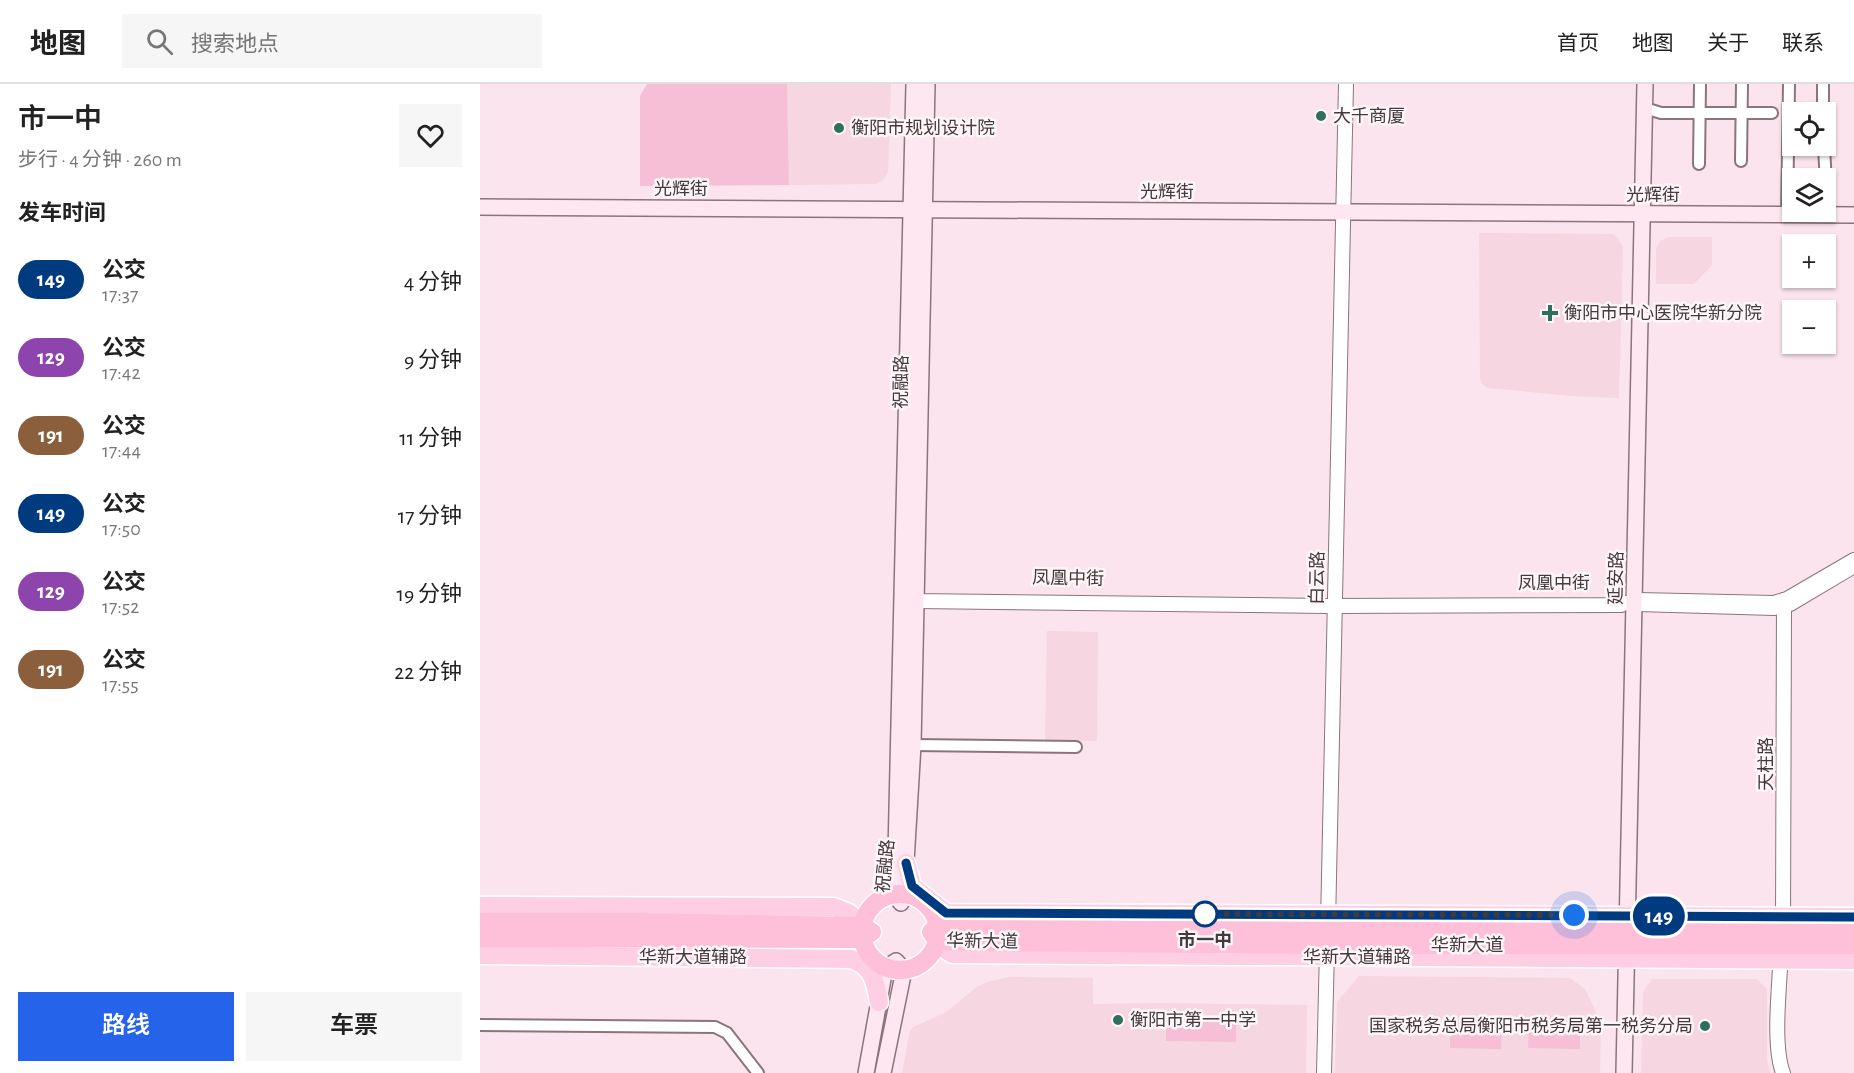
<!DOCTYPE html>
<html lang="zh">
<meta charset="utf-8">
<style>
body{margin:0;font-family:"Alegreya Sans","Noto Sans SC",sans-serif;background:#f6f6f6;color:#222;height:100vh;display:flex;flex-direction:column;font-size:22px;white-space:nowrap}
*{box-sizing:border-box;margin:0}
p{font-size:20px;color:#767676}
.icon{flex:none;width:33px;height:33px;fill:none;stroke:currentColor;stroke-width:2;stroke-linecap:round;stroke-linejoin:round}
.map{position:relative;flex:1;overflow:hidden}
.details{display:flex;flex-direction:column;background:#fff;width:480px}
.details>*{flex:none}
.badge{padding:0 12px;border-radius:20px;font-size:21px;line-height:39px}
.buttons{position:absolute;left:1302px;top:18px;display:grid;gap:12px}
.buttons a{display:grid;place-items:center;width:54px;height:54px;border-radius:0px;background:#fff;box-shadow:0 2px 4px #0004;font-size:30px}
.you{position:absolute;width:30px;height:30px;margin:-15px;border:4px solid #fff;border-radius:50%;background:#1a73e8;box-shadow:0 0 0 9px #1a73e833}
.map>.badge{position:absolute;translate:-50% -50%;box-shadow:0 0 0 3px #fff}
h2{padding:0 18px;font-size:22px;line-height:54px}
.round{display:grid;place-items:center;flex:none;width:63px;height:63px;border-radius:0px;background:#f6f6f6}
.summary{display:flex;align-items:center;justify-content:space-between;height:102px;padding:0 18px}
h1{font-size:28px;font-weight:600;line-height:45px}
.primary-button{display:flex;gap:12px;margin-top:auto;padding:12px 18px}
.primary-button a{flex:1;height:69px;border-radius:0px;background:#2563eb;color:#fff;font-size:24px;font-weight:600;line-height:69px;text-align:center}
.primary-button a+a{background:#f6f6f6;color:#222}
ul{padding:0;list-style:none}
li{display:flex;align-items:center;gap:18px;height:78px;padding:0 18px}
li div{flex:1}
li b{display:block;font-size:22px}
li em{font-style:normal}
li .badge{min-width:66px;font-weight:700;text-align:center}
header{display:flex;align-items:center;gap:36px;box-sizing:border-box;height:84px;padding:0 30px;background:#fff;border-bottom:2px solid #e0e0e0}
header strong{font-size:28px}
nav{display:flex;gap:33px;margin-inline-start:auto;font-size:21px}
.search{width:420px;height:54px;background:#f6f6f6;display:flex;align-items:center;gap:15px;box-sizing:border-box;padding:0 21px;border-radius:0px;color:#767676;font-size:22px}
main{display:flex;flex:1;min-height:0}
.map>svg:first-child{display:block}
.built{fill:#f5d6e1}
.green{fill:#f6bfd5}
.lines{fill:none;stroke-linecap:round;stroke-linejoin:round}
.minor-casing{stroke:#8a757d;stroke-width:14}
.tertiary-casing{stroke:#8a757d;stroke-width:16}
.secondary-casing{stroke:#8a757d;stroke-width:18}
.primary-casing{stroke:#fff;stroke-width:21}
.trunk-casing{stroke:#fff;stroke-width:21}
.minor{stroke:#fff;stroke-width:10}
.tertiary{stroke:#fff;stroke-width:14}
.secondary{stroke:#ffe7f1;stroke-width:15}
.primary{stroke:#fecfe2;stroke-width:18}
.trunk{stroke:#febfd8;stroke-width:18}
.line-casing{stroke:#fff;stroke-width:14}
.line{stroke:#003b80;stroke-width:9}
.walk{stroke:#433a3d;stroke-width:6;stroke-dasharray:0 10.8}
.poi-dot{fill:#2e6f5e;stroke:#fff6f9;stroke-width:2}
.stop-dot{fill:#fff;stroke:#003b80;stroke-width:3}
.labels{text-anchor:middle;stroke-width:5;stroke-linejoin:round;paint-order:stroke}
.poi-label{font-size:18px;fill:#433a3d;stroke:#fff6f9;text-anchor:start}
.street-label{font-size:18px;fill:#433a3d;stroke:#fff6f9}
.stop-label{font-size:18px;font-weight:bold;fill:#433a3d;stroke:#fff6f9}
</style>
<header>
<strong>地图</strong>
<div class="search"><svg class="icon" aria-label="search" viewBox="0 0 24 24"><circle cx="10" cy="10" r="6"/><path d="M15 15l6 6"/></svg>搜索地点</div>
<nav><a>首页</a><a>地图</a><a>关于</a><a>联系</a></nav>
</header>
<main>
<section class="details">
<div class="summary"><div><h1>市一中</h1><p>步行 · 4 分钟 · 260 m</p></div><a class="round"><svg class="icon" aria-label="heart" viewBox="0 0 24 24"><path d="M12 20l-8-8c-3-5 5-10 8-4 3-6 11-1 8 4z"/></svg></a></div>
<h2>发车时间</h2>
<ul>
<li><span class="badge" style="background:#003b80;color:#fff">149</span><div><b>公交</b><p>17:37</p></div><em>4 分钟</em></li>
<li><span class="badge" style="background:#8e44ad;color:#fff">129</span><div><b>公交</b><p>17:42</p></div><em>9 分钟</em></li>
<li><span class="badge" style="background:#8b5e3c;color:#fff">191</span><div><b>公交</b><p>17:44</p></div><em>11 分钟</em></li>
<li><span class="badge" style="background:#003b80;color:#fff">149</span><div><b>公交</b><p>17:50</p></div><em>17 分钟</em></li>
<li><span class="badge" style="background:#8e44ad;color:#fff">129</span><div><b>公交</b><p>17:52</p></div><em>19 分钟</em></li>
<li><span class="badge" style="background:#8b5e3c;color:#fff">191</span><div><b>公交</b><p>17:55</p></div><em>22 分钟</em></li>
</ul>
<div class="primary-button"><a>路线</a><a>车票</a></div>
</section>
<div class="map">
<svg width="1374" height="989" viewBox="0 0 1374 989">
<rect width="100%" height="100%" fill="#fbe4ed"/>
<!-- built -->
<g class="built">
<path d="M307,0H411L408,88L403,96L395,100L309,101Z"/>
<path d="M999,149L1133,150L1138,154L1143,164L1139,314L1092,312L1008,304L1002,300L1000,294Z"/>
<path d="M1189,153H1232V181L1214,200H1176V164L1180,157Z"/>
<path d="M567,547L618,548L617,657L565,656Z"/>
<path d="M879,892L1090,894L1105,905L1121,938L1120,989H855L857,918Z"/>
<path d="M531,893L613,894V920L678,919L827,921L826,989H422L430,947L433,943L465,929L498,902L510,897Z"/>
<path d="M1172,895H1276L1287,905V976L1290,989H1161L1163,908Z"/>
</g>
<!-- green -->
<g class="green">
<path d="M167,0H307L309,101L160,102V12Z"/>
<path d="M686,934H756V958L686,957Z"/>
<path d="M970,935L1022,937L1021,965L970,964Z"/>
<path d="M1049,936L1100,937V965L1048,964Z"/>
</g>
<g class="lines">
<defs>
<g id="minor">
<path d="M1165,24L1181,29H1292"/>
<path d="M1343,28V0"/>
<path d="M1344,62L1346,101"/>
<path d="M1261,77L1262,0"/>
<path d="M1219,80L1220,0"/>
<path d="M1307,131L1309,0"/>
<path d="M433,661L596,663"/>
<path d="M0,941L235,943L247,949L278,989"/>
</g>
<g id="tertiary">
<path d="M1374,476L1307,515L1294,519L1158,516L1155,518L1158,520L1294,524L1310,520L1374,482"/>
<path d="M428,515L436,517L846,522L1141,521L1145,519"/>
<path d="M848,840L866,0"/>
<path d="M1303,842L1304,516"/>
<path d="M1301,866C1300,899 1292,960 1303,989"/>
<path d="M844,989L847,865"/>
</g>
<g id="secondary">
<path d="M434,0L415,811L421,819L424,811L433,661L447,0"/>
<path d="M0,123L1374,131"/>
<path d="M386,989L405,884L416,877L424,886L403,989"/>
<path d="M1144,989L1165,0"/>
</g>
<g id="primary">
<path d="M426,779L432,802L466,829L1374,833"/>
<path d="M0,822L354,823L369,829L382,842"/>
<path d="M457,857L463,864L472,870L1374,876"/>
<path d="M0,871L371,875C393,883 395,896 399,918"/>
</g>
<g id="trunk">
<circle cx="420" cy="848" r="38"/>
<path d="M0,838H150L382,842L392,848L382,855L0,854"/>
<path d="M1374,844L457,842L451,848L457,857L498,858L847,861H1374"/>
</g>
</defs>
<!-- minor casing -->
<use href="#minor" class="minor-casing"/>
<!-- tertiary casing -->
<use href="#tertiary" class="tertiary-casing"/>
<!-- secondary casing -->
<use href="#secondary" class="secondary-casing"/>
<!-- primary casing -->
<use href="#primary" class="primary-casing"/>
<!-- trunk casing -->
<use href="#trunk" class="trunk-casing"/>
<!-- minor -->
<use href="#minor" class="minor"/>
<!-- tertiary -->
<use href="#tertiary" class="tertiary"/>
<!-- secondary -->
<use href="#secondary" class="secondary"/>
<!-- primary -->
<use href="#primary" class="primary"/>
<!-- trunk -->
<use href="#trunk" class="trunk"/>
</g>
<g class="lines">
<defs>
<path id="line" d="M426,779L432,802L466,829L1374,833"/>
</defs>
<!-- line casing -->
<use href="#line" class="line-casing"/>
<!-- line -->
<use href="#line" class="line"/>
<!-- walk -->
<path class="walk" d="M725,830L1094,831"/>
</g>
<!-- markers -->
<g class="poi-dot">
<circle cx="841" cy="32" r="6"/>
<circle cx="359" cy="44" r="6"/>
<path d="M1067 220h6v6h6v6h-6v6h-6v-6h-6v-6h6z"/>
<circle cx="638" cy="936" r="6"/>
<circle cx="1225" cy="942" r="6"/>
</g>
<circle class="stop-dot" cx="725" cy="830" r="12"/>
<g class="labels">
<!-- poi labels -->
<g class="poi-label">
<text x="853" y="38">大千商厦</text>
<text x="371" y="50">衡阳市规划设计院</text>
<text x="1084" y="235">衡阳市中心医院华新分院</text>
<text x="650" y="942">衡阳市第一中学</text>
<text x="1213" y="948" text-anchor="end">国家税务总局衡阳市税务局第一税务分局</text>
</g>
<!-- street labels -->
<g class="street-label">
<text x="201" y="111">光辉街</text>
<text x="687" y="114">光辉街</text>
<text x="1173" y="117">光辉街</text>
<text transform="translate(421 298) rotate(-89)" y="6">祝融路</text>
<text transform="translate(588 494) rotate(1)" y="6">凤凰中街</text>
<text transform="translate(837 494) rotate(-89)" y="6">白云路</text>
<text transform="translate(1136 494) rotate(-89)" y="6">延安路</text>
<text x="1074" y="505">凤凰中街</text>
<text transform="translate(1286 680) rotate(-90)" y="6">天柱路</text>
<text transform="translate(405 782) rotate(-84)" y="6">祝融路</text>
<text transform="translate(502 857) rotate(1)" y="6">华新大道</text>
<text x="987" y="867">华新大道</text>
<text x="213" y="879">华新大道辅路</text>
<text x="877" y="879">华新大道辅路</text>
</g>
<!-- stop labels -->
<g class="stop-label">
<text x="725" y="862">市一中</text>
</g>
</g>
</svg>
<div class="buttons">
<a><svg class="icon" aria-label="locate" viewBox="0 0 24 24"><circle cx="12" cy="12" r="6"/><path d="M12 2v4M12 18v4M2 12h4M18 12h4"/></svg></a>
<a><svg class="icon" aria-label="layers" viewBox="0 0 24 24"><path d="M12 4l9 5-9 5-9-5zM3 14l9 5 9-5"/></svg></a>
<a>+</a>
<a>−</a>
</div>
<div class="you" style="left:1094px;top:831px"></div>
<b class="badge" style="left:1179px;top:832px;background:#003b80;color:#fff">149</b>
</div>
</main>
